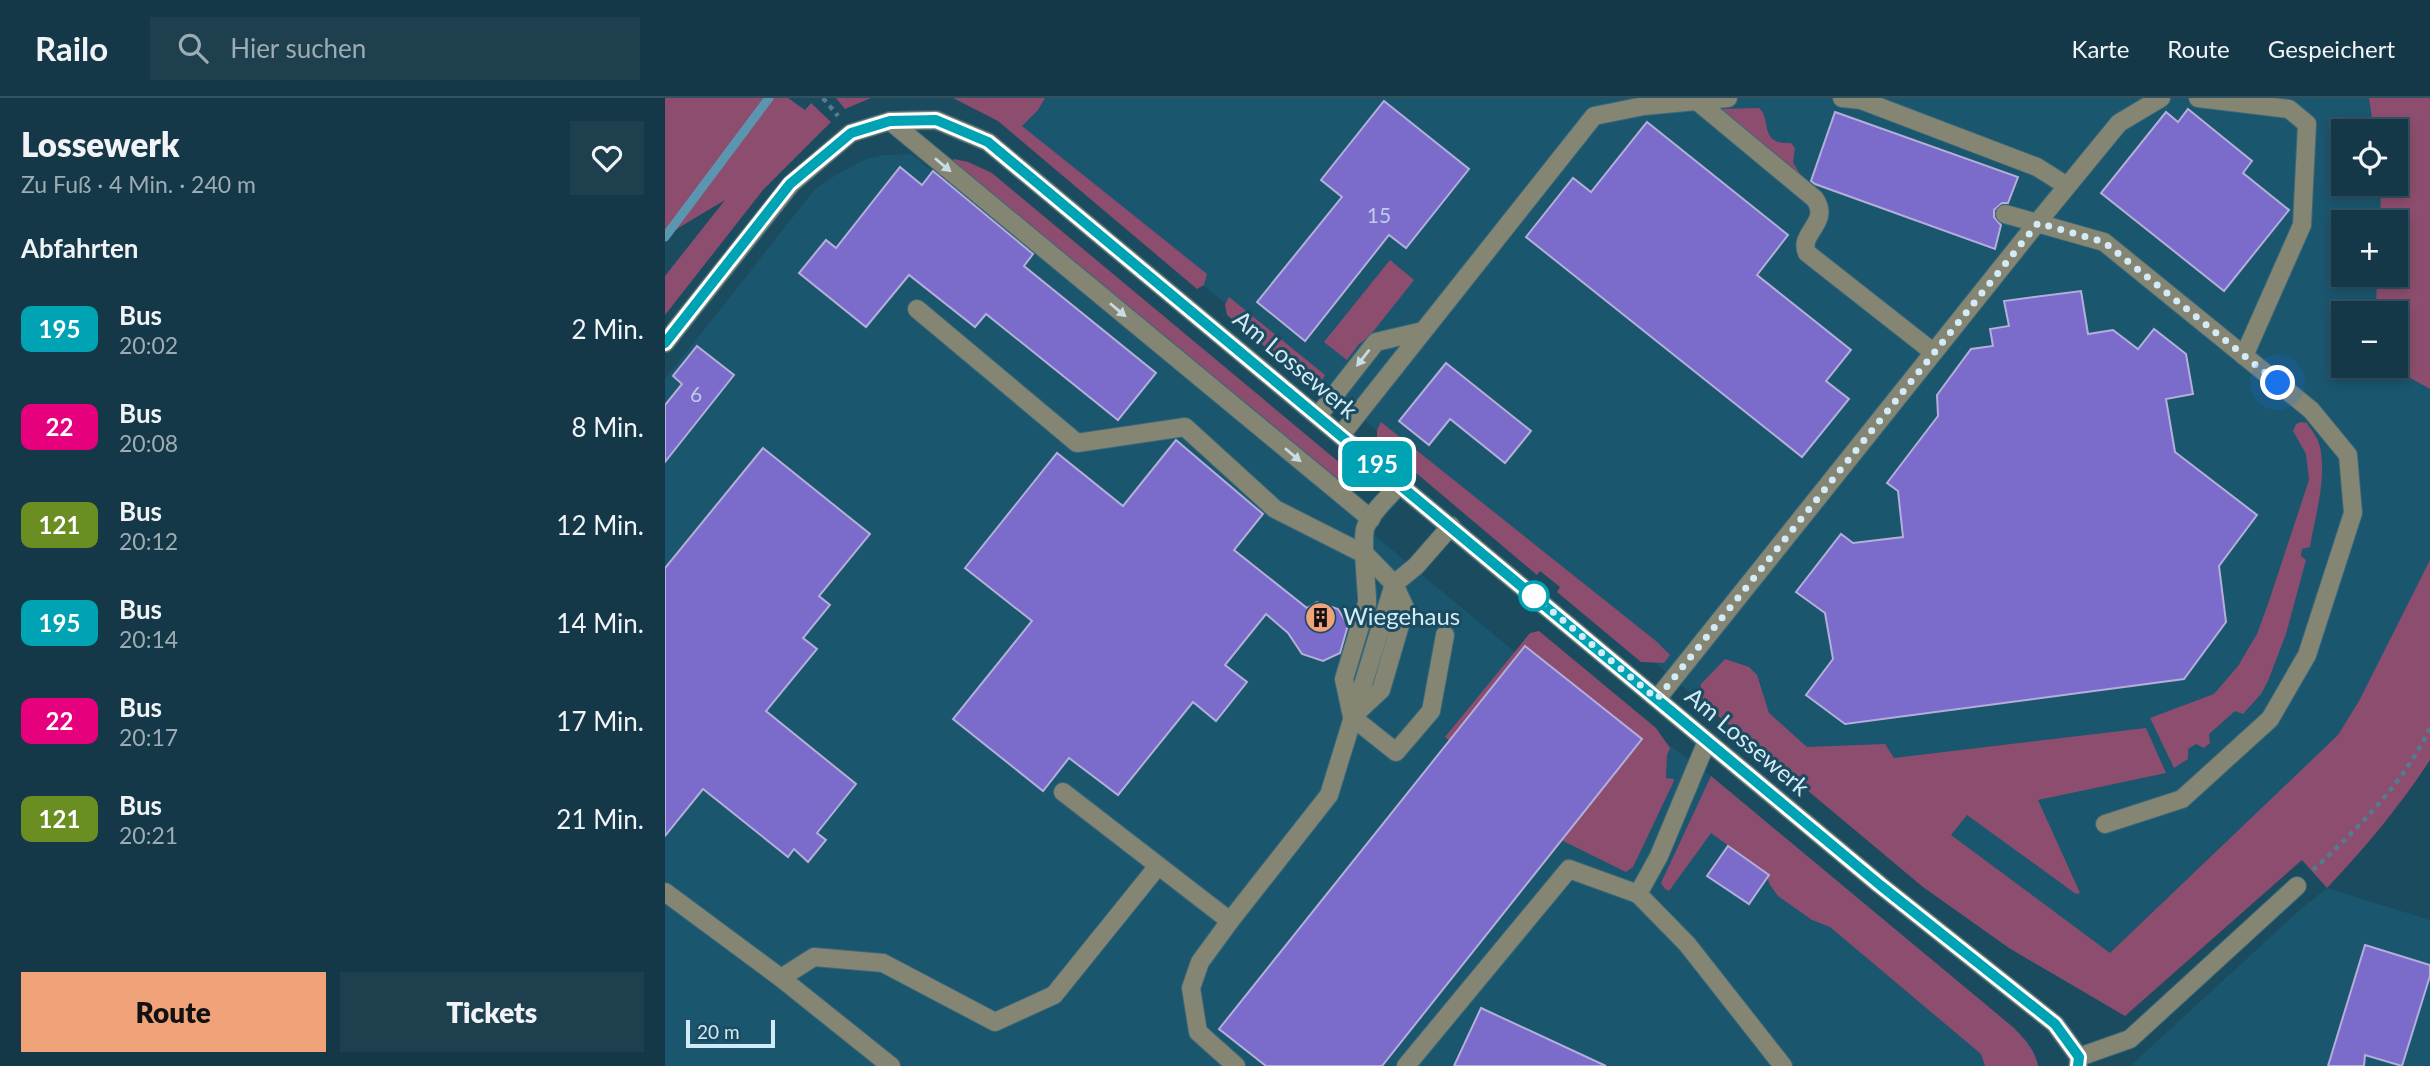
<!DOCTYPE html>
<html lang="de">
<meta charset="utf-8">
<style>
body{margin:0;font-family:Lato,sans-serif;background:#1d3f4e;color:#f1f3f6;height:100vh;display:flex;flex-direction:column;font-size:26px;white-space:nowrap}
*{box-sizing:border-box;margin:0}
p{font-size:23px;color:#9dacb4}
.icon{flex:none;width:38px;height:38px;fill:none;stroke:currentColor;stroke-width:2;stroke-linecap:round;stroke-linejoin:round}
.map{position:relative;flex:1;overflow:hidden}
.panel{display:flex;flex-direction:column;background:#143847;width:665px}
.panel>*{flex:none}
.badge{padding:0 14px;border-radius:10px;font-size:24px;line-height:46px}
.buttons{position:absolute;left:1666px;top:21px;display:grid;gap:14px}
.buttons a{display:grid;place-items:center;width:77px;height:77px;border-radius:0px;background:#143847;box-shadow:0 4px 10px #0003,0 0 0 2px #335260;font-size:35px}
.scale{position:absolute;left:21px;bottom:18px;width:89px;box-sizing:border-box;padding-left:7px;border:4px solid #d3ebf7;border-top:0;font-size:19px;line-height:24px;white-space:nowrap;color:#d3ebf7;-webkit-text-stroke:5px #1a4b5f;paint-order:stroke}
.you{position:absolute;width:35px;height:35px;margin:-18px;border:5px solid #fff;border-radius:50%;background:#1a73e8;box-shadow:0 0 0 10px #1a73e833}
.map>.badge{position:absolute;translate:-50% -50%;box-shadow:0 0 0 4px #fff}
h2{padding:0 21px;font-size:26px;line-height:63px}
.round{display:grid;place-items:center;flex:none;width:74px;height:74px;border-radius:0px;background:#1d3f4e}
.headline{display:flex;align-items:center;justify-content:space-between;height:119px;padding:0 21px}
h1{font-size:33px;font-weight:800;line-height:52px}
.cta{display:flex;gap:14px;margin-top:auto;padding:14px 21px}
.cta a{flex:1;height:80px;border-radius:0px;background:#f0a279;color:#111;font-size:28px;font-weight:800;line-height:80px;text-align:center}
.cta a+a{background:#1d3f4e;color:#f1f3f6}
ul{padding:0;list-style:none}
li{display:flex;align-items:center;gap:21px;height:98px;padding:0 21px}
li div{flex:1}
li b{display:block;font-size:26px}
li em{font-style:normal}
li .badge{min-width:77px;font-weight:700;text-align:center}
header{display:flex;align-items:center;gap:42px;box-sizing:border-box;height:98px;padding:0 35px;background:#143847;border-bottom:2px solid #335260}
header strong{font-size:33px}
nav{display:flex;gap:38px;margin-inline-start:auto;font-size:24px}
.search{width:490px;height:63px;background:#1d3f4e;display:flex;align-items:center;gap:18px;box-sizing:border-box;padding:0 24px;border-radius:0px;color:#9dacb4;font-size:26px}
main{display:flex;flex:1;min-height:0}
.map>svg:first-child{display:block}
.built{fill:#1a566e;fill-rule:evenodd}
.green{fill:#8d4d6e}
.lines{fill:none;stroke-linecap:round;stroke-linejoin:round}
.stream{stroke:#5b96b0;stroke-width:9}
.building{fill:#7b6bcb;stroke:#b3afda;stroke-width:2}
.minor-casing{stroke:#3b687a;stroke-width:20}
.path{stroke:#537c8e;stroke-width:4.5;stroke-dasharray:5 5;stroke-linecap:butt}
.minor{stroke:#848572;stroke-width:18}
.oneway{fill:#c7dce3}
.line-casing{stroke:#fff;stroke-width:16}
.line{stroke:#00a3b4;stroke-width:10}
.walk{stroke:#d3ebf7;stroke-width:7;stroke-dasharray:0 12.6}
.stop-dot{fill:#fff;stroke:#00a3b4;stroke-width:3.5}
.labels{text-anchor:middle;stroke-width:6;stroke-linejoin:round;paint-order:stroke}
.number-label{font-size:21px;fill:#bdcbec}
.street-label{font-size:24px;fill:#d3ebf7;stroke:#1a4b5f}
.poi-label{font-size:24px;fill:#d3ebf7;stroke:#1a4b5f;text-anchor:start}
</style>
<header>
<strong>Railo</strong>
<div class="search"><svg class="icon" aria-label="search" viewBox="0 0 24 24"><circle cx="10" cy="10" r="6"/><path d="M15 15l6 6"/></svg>Hier suchen</div>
<nav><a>Karte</a><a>Route</a><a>Gespeichert</a></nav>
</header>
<main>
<section class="panel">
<div class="headline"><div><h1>Lossewerk</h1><p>Zu Fuß · 4 Min. · 240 m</p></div><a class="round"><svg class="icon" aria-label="heart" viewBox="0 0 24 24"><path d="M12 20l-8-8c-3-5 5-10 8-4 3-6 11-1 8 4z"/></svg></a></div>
<h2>Abfahrten</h2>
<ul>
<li><span class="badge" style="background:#00a3b4;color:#fff">195</span><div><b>Bus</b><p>20:02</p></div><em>2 Min.</em></li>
<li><span class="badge" style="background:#e6007e;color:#fff">22</span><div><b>Bus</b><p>20:08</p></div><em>8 Min.</em></li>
<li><span class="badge" style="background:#6b8e23;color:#fff">121</span><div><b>Bus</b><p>20:12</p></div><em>12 Min.</em></li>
<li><span class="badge" style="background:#00a3b4;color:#fff">195</span><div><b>Bus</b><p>20:14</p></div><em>14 Min.</em></li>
<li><span class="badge" style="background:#e6007e;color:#fff">22</span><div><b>Bus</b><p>20:17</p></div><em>17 Min.</em></li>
<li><span class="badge" style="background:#6b8e23;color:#fff">121</span><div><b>Bus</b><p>20:21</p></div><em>21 Min.</em></li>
</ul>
<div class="cta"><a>Route</a><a>Tickets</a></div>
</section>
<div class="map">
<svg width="1765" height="968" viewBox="0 0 1765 968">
<rect width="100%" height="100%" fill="#1a4b5f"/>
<!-- built -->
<g class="built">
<path d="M352,0H1733L1765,200V595L1460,918L1344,850L1258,789L344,25ZM1678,33H1731V86H1678ZM1678,124H1731V177H1678ZM1678,215H1731V268H1678Z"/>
<path d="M246,56L370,154L850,554L865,535L983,631L1055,685L1349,930L1362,943L1371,958L1373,968H0V281L150,91L174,75L201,61L219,57Z"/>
<path d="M1662,790L1765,822V968H1465L1638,809Z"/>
</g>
<!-- green -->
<g class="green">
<path d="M0,0H123L140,12L146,5L166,24L98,92L0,217V178L60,102L0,138Z"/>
<path d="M171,0H206L180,11Z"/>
<path d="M288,0H380L373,12L357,28L542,176L539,187L532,191L333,23Z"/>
<path d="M1704,0H1765V291L1733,273L1731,268V215H1711V213L1712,177H1731V124H1715L1716,86H1731V33H1709Z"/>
<path d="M1094,10C1107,21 1093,47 1126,45L1130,50L1128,64L1135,76L1133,78L1056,13L1058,11Z"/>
<path d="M289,61L303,64L327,75L687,375L688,384L678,385L287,63Z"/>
<path d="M725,162L749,182L703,240L694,246L682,262L659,244Z"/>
<path d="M564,199L660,277L656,284L636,279L562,217L560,207Z"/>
<path d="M716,324L991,543L1005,557L999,565L976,564L892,494L895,489L875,473L872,477L712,342V332Z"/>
<path d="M1636,324L1642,325C1647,333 1653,340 1655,349C1662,381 1650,418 1645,449L1637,451L1636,458L1641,462L1621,536L1603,583L1596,596L1578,616L1570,613L1544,636L1545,645L1539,650L1531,646L1523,651V661L1509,670L1485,620L1549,596L1573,568L1592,536L1604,503L1644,382L1641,356L1628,333L1631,326Z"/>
<path d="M1765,462V662C1735,708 1700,750 1662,790L1637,762L1460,918L1344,850L1258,789L1033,601L1036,586L1060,561L1084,569L1092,577L1104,615L1142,649L1220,646L1229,660L1481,630L1501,675L1373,702L1415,795L1411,796L1302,717L1286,737L1445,855L1673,637L1694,603Z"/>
<path d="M874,533L991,630L1005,650L1002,657L1001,680L1009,681L1008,685L968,769L961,774L896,742L977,641L861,548L785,643L780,639L865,535Z"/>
<path d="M1046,678L1349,930C1360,942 1370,952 1373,968H1320L1316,956L1165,829L1147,822L1113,798L1105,787L1100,774L1046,735L1004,793L1000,791L996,785Z"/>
</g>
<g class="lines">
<!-- stream -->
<path class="stream" d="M0,139L104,0"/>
</g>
<!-- building -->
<g class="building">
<path d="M719,3L804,71L741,150L724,137L640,243L592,204L677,99L656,82Z"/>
<path d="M1523,11L1587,63L1578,75L1624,112L1559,193L1436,95L1501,14L1513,24Z"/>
<path d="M1170,14L1353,79L1343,105H1337L1329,112V119L1336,127L1330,151L1150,86L1146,83Z"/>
<path d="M982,24L1123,137L1092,177L1186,252L1161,283L1184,301L1137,359L861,139L908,80L926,94Z"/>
<path d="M235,69L257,87L268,73L368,156L359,168L491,275L453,322L321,216L310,229L244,177L201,229L134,175L161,142L171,150Z"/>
<path d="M1416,193L1423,236L1448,232L1473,251L1489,231L1521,256L1528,296L1501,301L1510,354L1592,417L1554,468L1561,524L1519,581L1180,626L1141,597L1168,561L1160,515L1131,494L1176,436L1188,445L1238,439L1233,393L1222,385L1273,318L1272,297L1306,251L1328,248L1325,231L1344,228L1339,203Z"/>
<path d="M32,248L69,277L0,364V307L17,286L8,278Z"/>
<path d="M781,265L866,333L840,365L785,321L764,347L734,323Z"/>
<path d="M511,342L598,416L569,452L642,510L652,504L673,511L683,527L675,555L658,563L637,556L623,535L601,516L560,567L582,584L551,623L528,604L453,697L404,660L378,693L288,621L367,523L300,470L392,355L458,408Z"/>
<path d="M98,350L205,436L154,498L165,507L138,540L152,551L101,613L191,686L152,735L161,742L143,764L129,751L123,759L38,691L0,738V470Z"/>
<path d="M860,548L977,641L717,968H601L554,931Z"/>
<path d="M1063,748L1104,777L1084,806L1042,778Z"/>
<path d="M1700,847L1765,867V878L1737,968L1700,957L1699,968H1663Z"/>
<path d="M816,910L941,968H789Z"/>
</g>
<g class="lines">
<defs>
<g id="minor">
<path d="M1177,0L1196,2L1372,69L1402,88"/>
<path d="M1533,0L1624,11L1642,26L1637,127L1579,258"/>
<path d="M1032,3L1150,101C1166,125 1133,135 1142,155L1268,254"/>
<path d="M225,23L706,421"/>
<path d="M1340,116L1372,125L1454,25L1496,0"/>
<path d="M252,211L412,345L520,329L610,411L701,457L729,486L740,510L716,592L687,619L679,581L702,505V499C701,483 697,445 700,431C705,415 724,399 735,386"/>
<path d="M0,245L126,86L186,35L225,23L271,22L323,44L1215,787L1390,926L1414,959L1413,968"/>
<path d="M653,318L711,244L758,233"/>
<path d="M676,337L929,18L979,8L1063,0"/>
<path d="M992,601L1372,125L1439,144L1646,312L1683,357L1688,415L1642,557L1605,621L1517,701L1440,726"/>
<path d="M687,619L731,654L766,613L780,537"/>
<path d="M398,694L565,823L664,697L729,486L751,468L786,428"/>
<path d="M0,794L116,880L226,968"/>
<path d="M973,796L1022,846L1118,968"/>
<path d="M565,823L535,864L526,890L533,934L571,968"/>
<path d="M116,880L149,859L218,865L330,924L389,897L493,768"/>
<path d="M1414,959L1465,941L1632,788"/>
<path d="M741,968L904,771L973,796L994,758L1042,643"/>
</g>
</defs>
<!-- minor casing -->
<use href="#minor" class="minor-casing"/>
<!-- path -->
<g class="path">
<path d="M158,0L173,18"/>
<path d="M1648,772C1693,730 1738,686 1765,630"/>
</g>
<!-- minor -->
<use href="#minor" class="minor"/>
</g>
<!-- one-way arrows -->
<defs><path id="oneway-solid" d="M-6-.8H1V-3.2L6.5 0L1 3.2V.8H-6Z" transform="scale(1.75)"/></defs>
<g class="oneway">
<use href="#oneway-solid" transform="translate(278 67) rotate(40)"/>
<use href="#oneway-solid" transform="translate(453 212) rotate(40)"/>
<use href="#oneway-solid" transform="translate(698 260) rotate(128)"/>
<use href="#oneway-solid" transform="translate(628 357) rotate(40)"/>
</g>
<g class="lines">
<defs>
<path id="line" d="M0,245L125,86L186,35L225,23L271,22L323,44L1215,787L1390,926L1414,959L1413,968"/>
</defs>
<!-- line casing -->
<use href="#line" class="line-casing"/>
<!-- line -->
<use href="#line" class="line"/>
<!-- walk -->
<path class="walk" d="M869,498L992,601L1373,125L1439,144L1613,285"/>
</g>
<!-- icons -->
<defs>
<symbol id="building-disc" viewBox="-11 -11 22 22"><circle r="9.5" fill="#f0a279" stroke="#1a4b5f"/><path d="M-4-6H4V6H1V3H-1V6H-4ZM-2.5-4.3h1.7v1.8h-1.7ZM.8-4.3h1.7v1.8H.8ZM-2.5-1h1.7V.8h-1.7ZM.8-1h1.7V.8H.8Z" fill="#111"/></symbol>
</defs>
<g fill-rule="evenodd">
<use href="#building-disc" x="638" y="502" width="35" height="35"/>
</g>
<!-- markers -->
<circle class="stop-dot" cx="869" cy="498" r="14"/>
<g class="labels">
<!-- number labels -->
<g class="number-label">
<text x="714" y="125">15</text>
<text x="31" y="304">6</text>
</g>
<!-- street labels -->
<g class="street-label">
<text transform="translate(630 267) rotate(40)" y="8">Am Lossewerk</text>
<text transform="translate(1082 644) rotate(40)" y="8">Am Lossewerk</text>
</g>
<!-- poi labels -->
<g class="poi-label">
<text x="678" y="527">Wiegehaus</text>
</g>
</g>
</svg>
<div class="buttons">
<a><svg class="icon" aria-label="locate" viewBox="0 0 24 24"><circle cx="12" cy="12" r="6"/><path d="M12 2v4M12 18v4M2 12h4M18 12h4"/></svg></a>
<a>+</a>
<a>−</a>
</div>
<div class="scale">20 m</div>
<div class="you" style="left:1613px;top:285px"></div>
<b class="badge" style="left:712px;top:366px;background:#00a3b4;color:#fff">195</b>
</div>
</main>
